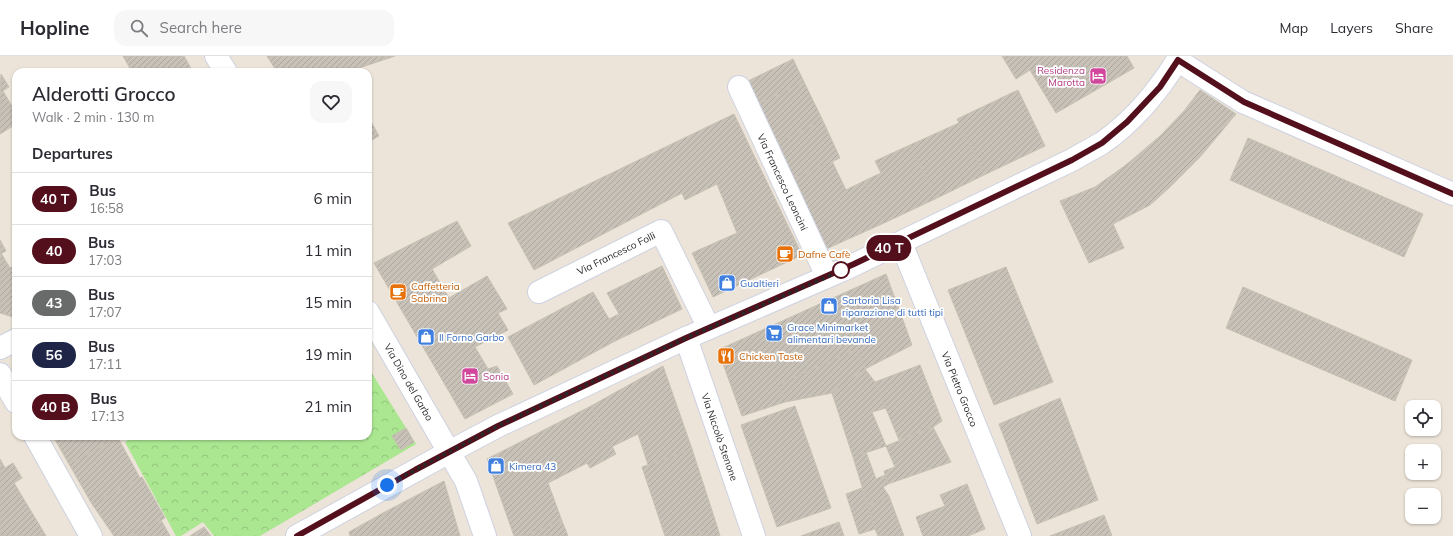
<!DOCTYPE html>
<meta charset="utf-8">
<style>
body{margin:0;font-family:Mulish,sans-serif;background:#f7f7f7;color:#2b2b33;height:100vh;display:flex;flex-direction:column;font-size:15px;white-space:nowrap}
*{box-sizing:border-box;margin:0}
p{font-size:13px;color:#7c7c81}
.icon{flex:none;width:22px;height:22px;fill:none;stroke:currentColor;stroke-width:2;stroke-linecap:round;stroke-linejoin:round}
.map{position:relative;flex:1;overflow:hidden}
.panel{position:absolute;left:12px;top:12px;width:360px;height:372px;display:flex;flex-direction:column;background:#fff;border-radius:12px;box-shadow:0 1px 3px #0004}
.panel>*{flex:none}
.badge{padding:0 8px;border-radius:13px;font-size:14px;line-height:26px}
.controls{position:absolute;left:1405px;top:344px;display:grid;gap:8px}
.controls a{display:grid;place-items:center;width:36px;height:36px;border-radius:8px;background:#fff;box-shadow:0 1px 3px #0004;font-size:20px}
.you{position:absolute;width:20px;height:20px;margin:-10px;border:3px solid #fff;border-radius:50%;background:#1a73e8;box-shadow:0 0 0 6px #1a73e833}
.map>.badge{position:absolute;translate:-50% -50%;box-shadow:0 0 0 2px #fff}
h2{padding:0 20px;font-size:15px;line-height:36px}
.round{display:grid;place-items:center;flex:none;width:42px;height:42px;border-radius:12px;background:#f7f7f7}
.head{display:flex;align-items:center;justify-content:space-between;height:68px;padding:0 20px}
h1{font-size:19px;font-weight:600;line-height:30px}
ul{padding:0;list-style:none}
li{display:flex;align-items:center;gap:12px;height:52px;padding:0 20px;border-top:1px solid #e1e1e2}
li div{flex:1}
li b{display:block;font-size:15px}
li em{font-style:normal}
li .badge{min-width:44px;font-weight:700;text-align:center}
header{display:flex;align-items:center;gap:24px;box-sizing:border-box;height:56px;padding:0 20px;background:#fff;border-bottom:1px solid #e1e1e2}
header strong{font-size:19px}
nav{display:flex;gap:22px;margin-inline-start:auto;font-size:14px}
.search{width:280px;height:36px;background:#f7f7f7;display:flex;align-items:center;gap:10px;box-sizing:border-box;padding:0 14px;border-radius:12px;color:#7c7c81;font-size:15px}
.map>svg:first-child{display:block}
.park{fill:url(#park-crowns)}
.building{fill:url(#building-hatch);stroke:#c7c0b2}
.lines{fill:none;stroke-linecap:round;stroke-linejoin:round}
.minor-casing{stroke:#ced1e2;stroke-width:24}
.tertiary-casing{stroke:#ced1e2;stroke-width:24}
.minor{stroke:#fff;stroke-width:22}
.tertiary{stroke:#fff;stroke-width:22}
.line-casing{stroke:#fff;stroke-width:9}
.line{stroke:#540f1d;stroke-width:6}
.walk{stroke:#282828;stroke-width:4;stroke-dasharray:0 7.2}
.stop-dot{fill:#fff;stroke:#540f1d;stroke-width:2}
.labels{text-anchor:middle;stroke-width:3.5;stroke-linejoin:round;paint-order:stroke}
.hotel-label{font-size:10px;fill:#b23c85;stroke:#fff;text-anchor:end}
.street-label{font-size:10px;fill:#282828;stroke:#fff}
.food-label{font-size:10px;fill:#c56008;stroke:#fff;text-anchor:start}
.shop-label{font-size:10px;fill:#366cbe;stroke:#fff;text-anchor:start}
</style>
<header>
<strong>Hopline</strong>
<div class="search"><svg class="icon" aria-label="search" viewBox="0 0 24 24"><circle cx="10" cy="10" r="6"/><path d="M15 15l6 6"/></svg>Search here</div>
<nav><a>Map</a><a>Layers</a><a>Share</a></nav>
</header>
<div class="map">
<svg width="1453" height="480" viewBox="0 0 1453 480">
<defs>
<pattern id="park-crowns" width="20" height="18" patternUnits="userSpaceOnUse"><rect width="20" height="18" fill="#abe691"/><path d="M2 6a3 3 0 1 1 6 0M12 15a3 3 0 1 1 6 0" fill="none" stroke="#93c57d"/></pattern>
<pattern id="building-hatch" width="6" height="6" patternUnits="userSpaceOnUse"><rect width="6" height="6" fill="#c7c1b8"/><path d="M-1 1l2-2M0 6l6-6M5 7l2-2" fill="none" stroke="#aba69e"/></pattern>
</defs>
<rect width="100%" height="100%" fill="#ece4d8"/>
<!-- park -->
<path class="park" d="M368,311L416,388L260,480H214L203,466L181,480H176L125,386L135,380H368Z"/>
<!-- building -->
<g class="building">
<path d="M123,0H184L193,16H132Z"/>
<path d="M267,0H395L347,16H277Z"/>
<path d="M1002,0H1127L1134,12L1056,57L1030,14L1016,23Z"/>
<path d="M793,3L804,26L759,48L748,25Z"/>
<path d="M1,18L9,31L1,36L0,34Z"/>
<path d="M804,26L823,65L776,87L759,48Z"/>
<path d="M1018,34L1045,90L984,119L957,63Z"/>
<path d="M1200,34L1236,58L1200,101L1169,132L1150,149L1113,168L1124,192L1089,207L1060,145L1095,131L1126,109L1160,80L1184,55Z"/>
<path d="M3,35L16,57V68L0,78V37Z"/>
<path d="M734,58L802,199L713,241L692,197L737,177L717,128L685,144L682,137L534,214L508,167Z"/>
<path d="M368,60L379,80L368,86Z"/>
<path d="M823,65L840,102L793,123L776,87Z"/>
<path d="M959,67L984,119L935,143L910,89Z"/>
<path d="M1248,82L1423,158L1404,201L1230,124Z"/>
<path d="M910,89L935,143L884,167L864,125L881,117L875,105Z"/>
<path d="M832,105L846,134L864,125L884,167L826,193L793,123Z"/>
<path d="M457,165L471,190L432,213L449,242L487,220L507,253L498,257L508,274L475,291L488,313L497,310L513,338L465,363L374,207Z"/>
<path d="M0,184L6,195L0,198Z"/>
<path d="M1,197L10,212L16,209V259L13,261L0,257V198Z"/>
<path d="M662,210L682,253L615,285L534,329L508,281L593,236L609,263L619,258L607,237Z"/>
<path d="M1006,211L1053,326L994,349L948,234Z"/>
<path d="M886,218L912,289L865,313L857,293L778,329L785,346L742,360L718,294Z"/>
<path d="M1243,231L1412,304L1395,345L1226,272Z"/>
<path d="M857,293L865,313L832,337L785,346L778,329Z"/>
<path d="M920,309L942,365L933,371L899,384L875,326Z"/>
<path d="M663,310L692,393L648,409L638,378L611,391L591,350Z"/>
<path d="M865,313L875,326L886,352L872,356L886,390L853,401L832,337Z"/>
<path d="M1060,342L1098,444L1037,468L999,368Z"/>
<path d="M591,350L616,398L590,412L587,407L548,427L562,465L522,480H514L487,403Z"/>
<path d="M795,350L831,452L777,471L741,369Z"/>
<path d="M933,371L951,406L888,428L884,415L895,411L886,390Z"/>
<path d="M406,372L414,386L401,394L392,380Z"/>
<path d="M53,380H110L113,384L69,408Z"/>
<path d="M118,382L140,422L92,448L69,408Z"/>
<path d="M692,393L717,470L689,480H665L642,411Z"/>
<path d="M866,396L876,423L885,419L888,428L883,431L889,440L868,450L853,401Z"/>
<path d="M0,403L5,412L13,407L22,422L14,427L46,480H0Z"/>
<path d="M142,421L165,462L131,480H114L92,448Z"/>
<path d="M444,425L460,480H391L383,457Z"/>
<path d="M967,428L985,473L968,480H923L916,461L945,450L940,439Z"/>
<path d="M862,432L875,473L859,478L846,438Z"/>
<path d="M889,440L904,480H878L875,473L868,450Z"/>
<path d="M383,457L391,480H350L349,476Z"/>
<path d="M1104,459L1112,480H1050Z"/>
<path d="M161,464L170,480H131Z"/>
<path d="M562,465L568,480H522Z"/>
<path d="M839,466L844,480H801Z"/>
<path d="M717,470L720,480H689Z"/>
<path d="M204,471L211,480H190Z"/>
</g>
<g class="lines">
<defs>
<g id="minor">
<path d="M1177,4L1243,46L1453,138"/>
<path d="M739,31L827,220"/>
<path d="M901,187L1020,480"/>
<path d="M539,236L661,175L709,272"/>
<path d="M686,282L754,480"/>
<path d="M0,292L16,284"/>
<path d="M485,480L466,425L449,396L498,370L686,282L843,214L1072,104C1082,98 1092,93 1102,87C1134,65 1160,33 1180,0"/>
</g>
<g id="tertiary">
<path d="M216,0L226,16"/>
<path d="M0,318L16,346"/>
<path d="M35,380L91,480"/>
<path d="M297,480L449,396L368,256"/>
</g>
</defs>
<!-- minor casing -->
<use href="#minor" class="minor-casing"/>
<!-- tertiary casing -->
<use href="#tertiary" class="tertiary-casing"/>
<!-- minor -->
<use href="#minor" class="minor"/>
<!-- tertiary -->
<use href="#tertiary" class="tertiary"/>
</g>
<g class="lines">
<defs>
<path id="line" d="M297,480L415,414L498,370L686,282L854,208L1072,104L1102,87L1127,66L1160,31L1178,4L1244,46L1453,138"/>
</defs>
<!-- line casing -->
<use href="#line" class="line-casing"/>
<!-- line -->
<use href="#line" class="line"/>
<!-- walk -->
<path class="walk" d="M387,429L498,370L686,282L843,214H841"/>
</g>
<!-- icons -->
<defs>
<symbol id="hotel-square" viewBox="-11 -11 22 22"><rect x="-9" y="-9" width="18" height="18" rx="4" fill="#d1479c" stroke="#fff"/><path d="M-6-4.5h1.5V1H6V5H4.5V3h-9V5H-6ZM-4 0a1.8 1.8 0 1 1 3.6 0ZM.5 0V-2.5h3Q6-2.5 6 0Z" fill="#fff"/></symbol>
<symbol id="cafe-square" viewBox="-11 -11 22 22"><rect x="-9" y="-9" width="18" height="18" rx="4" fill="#e8710a" stroke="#fff"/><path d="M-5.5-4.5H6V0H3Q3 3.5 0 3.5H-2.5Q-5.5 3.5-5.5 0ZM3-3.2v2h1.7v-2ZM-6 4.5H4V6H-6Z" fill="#fff"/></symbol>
<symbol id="shop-square" viewBox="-11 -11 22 22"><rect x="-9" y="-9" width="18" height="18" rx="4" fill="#3f7fe0" stroke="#fff"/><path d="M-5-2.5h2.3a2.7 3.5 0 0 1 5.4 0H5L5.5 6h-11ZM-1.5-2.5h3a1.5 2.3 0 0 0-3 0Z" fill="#fff"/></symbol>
<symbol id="supermarket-square" viewBox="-11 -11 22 22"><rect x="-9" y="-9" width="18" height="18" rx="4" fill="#3f7fe0" stroke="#fff"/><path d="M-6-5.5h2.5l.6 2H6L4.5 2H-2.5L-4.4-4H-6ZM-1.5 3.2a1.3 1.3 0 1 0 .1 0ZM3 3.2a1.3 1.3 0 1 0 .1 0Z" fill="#fff"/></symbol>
<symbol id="restaurant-square" viewBox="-11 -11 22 22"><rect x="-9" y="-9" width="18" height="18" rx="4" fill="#e8710a" stroke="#fff"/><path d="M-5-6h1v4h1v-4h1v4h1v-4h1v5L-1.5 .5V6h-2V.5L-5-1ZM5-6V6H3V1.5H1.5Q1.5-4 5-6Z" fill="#fff"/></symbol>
</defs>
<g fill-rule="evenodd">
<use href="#hotel-square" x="1088" y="10" width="20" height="20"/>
<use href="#cafe-square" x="775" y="188" width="20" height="20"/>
<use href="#shop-square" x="717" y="217" width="20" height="20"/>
<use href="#cafe-square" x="388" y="226" width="20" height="20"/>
<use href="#shop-square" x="819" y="240" width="20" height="20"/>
<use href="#supermarket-square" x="764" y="267" width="20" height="20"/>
<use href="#shop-square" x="416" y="271" width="20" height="20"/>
<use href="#restaurant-square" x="716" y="290" width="20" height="20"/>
<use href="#hotel-square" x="460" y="310" width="20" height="20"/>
<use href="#shop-square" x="486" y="400" width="20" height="20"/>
</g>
<!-- markers -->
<circle class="stop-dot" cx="841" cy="214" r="8"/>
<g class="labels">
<!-- hotel labels -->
<g class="hotel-label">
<text x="1085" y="18">Residenza<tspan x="1085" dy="12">Marotta</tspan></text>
<text x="483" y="324" text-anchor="start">Sonia</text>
</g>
<!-- street labels -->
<g class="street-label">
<text transform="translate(783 126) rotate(65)" y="4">Via Francesco Leoncini</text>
<text transform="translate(616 197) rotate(-26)" y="4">Via Francesco Folli</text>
<text transform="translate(409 326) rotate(60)" y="4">Via Dino del Garbo</text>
<text transform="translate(960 333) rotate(68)" y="4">Via Pietro Grocco</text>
<text transform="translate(720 381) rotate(71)" y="4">Via Niccolò Stenone</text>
</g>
<!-- food labels -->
<g class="food-label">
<text x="798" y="202">Dafne Cafè</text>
<text x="411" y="234">Caffetteria<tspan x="411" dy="12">Sabrina</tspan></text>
<text x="739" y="304">Chicken Taste</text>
</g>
<!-- shop labels -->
<g class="shop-label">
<text x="740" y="231">Gualtieri</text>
<text x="842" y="248">Sartoria Lisa<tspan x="842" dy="12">riparazione di tutti tipi</tspan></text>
<text x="787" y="275">Grace Minimarket<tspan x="787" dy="12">alimentari bevande</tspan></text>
<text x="439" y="285">Il Forno Garbo</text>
<text x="509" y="414">Kimera 43</text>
</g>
</g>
</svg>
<div class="controls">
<a><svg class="icon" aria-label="locate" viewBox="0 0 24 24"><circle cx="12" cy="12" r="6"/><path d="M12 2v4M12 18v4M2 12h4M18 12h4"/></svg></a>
<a>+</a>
<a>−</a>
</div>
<div class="you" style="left:387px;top:429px"></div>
<b class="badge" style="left:889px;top:192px;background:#540f1d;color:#fff">40 T</b>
<section class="panel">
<div class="head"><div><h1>Alderotti Grocco</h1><p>Walk · 2 min · 130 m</p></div><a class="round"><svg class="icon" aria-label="heart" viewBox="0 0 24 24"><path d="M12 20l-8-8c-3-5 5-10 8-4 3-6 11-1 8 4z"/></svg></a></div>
<h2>Departures</h2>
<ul>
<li><span class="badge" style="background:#540f1d;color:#fff">40 T</span><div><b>Bus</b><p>16:58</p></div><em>6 min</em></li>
<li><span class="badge" style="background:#540f1d;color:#fff">40</span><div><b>Bus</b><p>17:03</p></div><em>11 min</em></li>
<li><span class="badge" style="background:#696a6a;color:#fff">43</span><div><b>Bus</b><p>17:07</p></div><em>15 min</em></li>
<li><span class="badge" style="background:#1f2547;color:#fff">56</span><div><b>Bus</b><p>17:11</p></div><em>19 min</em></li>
<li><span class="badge" style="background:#540f1d;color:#fff">40 B</span><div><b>Bus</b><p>17:13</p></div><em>21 min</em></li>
</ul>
</section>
</div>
